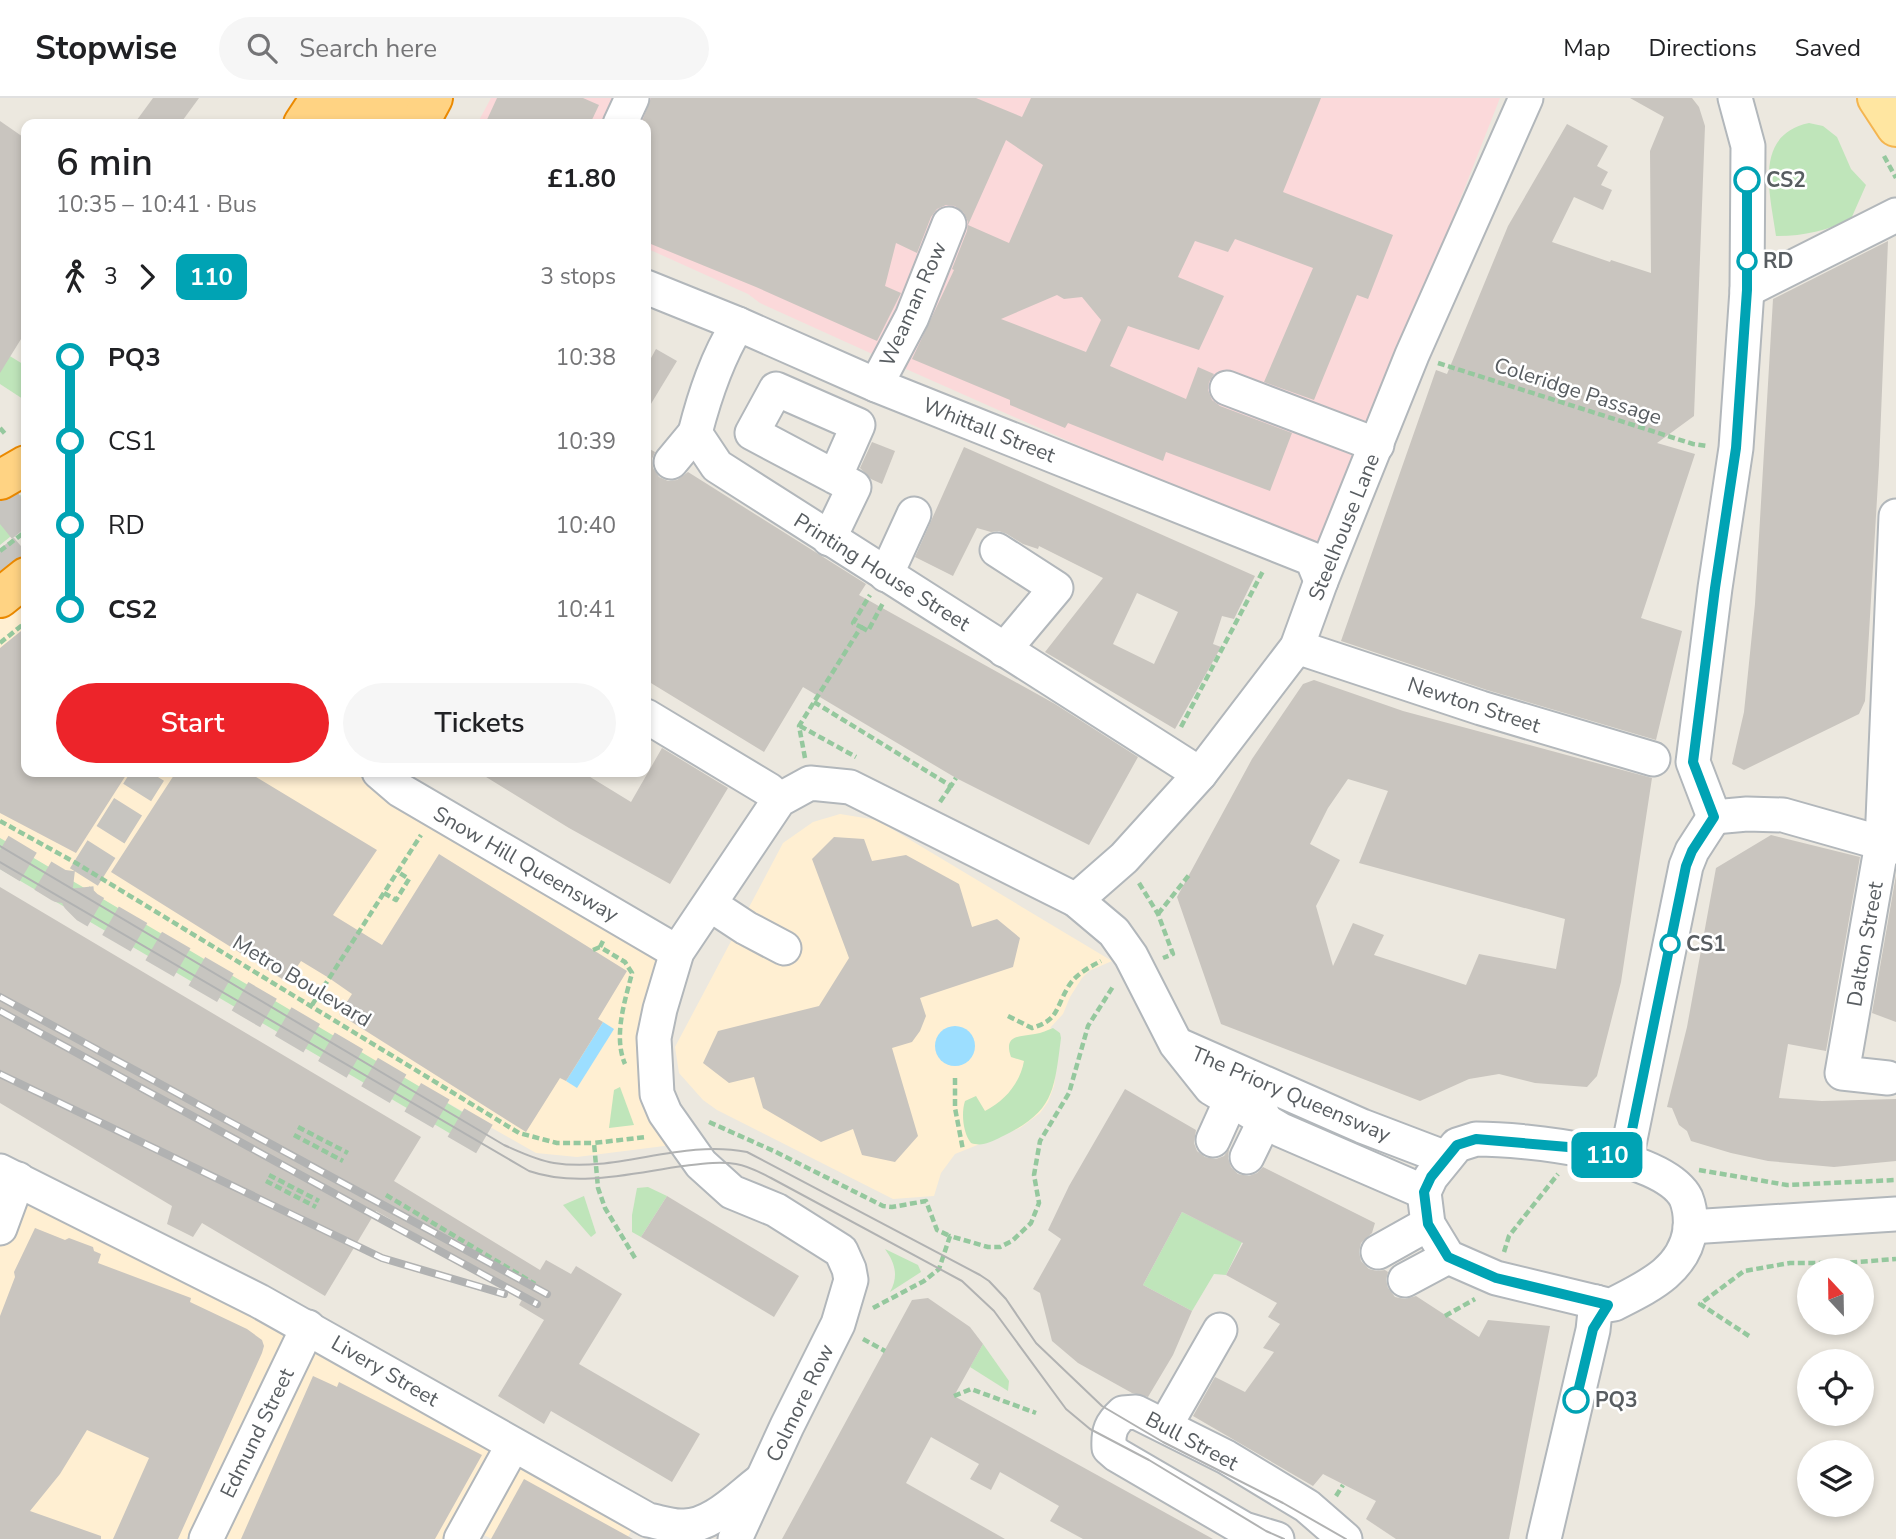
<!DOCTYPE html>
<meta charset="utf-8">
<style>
body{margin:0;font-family:"Nunito Sans",sans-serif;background:#f6f6f6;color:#202124;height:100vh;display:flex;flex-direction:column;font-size:26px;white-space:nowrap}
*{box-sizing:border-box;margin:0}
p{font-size:23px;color:#757577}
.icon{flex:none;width:38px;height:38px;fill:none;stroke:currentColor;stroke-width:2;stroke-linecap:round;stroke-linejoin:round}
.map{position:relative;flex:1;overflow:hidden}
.sheet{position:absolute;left:21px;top:21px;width:630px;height:658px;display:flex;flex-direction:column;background:#fff;border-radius:14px;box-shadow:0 4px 10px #0003}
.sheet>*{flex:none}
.badge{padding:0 14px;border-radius:10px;font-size:24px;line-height:46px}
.needle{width:46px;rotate:338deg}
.tools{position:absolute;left:1797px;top:1160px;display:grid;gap:14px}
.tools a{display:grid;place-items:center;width:77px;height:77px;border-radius:50%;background:#fff;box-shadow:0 4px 10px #0003;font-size:35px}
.map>.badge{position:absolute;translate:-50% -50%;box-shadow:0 0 0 4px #fff}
.legs{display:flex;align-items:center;gap:10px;height:77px;padding:0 35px;font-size:23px}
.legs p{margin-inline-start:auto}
.overview{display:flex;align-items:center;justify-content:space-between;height:119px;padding:0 35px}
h1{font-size:38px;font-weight:600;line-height:52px}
.button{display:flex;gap:14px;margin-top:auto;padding:14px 35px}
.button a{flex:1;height:80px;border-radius:42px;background:#ed242a;color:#fff;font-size:28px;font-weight:600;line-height:80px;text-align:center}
.button a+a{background:#f6f6f6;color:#202124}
ul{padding:0 35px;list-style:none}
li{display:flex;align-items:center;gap:24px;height:84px;font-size:26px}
li i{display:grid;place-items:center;width:10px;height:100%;margin:0 9px;background:currentColor}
li i::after{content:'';width:18px;height:18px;margin:-9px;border:5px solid;border-radius:50%;background:#fff}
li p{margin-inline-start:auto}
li:first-child i{background:linear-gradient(#0000 50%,currentColor 0)}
li:last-child i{background:linear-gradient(currentColor 50%,#0000 0)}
header{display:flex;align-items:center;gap:42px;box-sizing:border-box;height:98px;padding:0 35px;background:#fff;border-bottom:2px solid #e0e0e0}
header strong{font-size:33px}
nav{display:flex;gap:38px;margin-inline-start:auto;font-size:24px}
.search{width:490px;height:63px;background:#f6f6f6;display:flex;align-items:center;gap:18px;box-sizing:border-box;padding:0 24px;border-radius:38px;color:#757577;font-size:26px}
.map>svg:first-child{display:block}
.commercial{fill:#ffefd2}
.medical{fill:#fbd9da}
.green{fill:#bfe5ba}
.water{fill:#9cdeff}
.building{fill:#c9c5bf;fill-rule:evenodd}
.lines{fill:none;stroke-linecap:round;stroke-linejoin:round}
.minor-tunnel{stroke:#c7c5c0;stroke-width:33;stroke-dasharray:33 17;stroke-linecap:butt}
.highway-tunnel{stroke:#c7c5c0;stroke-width:38;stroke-dasharray:38 19;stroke-linecap:butt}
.minor-casing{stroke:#b2b7bb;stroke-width:37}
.major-casing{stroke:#f4b550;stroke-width:42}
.highway-casing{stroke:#eb8900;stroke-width:42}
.path{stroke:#95c89e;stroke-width:4.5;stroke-dasharray:7 3.5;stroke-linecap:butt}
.minor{stroke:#fff;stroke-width:33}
.major{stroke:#ffe6a1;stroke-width:38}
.highway{stroke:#ffd383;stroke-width:38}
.tram{stroke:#b1b2b2;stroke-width:2}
.rail-casing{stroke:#b1b2b2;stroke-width:8}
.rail{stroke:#fff;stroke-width:5;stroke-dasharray:16;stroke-linecap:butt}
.line-1-casing{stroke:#fff;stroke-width:16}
.line-1{stroke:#00a3b4;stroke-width:10}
.stop-1-dot{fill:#fff;stroke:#00a3b4;stroke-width:3.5}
.labels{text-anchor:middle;stroke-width:5;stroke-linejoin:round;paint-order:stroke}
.stop-label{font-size:21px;font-weight:bold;fill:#585d61;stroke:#fff;text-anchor:start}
.street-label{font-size:21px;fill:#585d61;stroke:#fff}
</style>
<header>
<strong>Stopwise</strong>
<div class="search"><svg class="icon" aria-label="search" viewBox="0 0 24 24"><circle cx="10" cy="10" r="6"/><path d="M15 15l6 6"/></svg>Search here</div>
<nav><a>Map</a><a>Directions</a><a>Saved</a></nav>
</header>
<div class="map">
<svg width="1896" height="1441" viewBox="0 0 1896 1441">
<rect width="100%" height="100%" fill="#ece8df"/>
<!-- commercial -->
<g class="commercial">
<path d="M26,479V674H379L677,854L655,963L696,1044L577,1059L536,1055L374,963L0,740V500Z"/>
<path d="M840,716L877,722L1112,863L1089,873L1082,880L1070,899L1063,916L1050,930L1060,935V944L1054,988L1048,1004L1040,1015L1020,1030L955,1056L941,1075L934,1098L893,1101L717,1012L703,1002L679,975L675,949L783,745L813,724Z"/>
<path d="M0,1073L639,1418L627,1441H492L468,1429L461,1441H0Z"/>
</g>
<!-- medical -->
<path class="medical" d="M491,0H1500L1321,455L879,259L760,205L748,196L646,150V26H477Z"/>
<!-- green -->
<g class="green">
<path d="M1809,25L1823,28L1837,39L1851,71L1866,87L1851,121C1826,133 1804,138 1776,138C1770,95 1753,37 1809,25Z"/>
<path d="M0,252L26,268V303L0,286Z"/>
<path d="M26,394V400L16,408L26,420V426L0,447V422L9,434L20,426L7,409L0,414V408Z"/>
<path d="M0,740L481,1025L468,1046L0,771Z"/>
<path d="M1053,930L1060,935L1061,940C1054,994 1054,1014 1001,1039C991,1044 982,1049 971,1045C963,1035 961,1015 965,1003L976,998L985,1013C1005,1003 1020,985 1024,963L1011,959C1003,936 1020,939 1035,936C1042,935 1047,932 1053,930Z"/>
<path d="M620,989L634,1027L609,1030L614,992Z"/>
<path d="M648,1089L667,1098L641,1139L632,1134V1117L637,1090Z"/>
<path d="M584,1098L596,1135L591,1139L563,1107Z"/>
<path d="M1182,1114L1242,1144L1226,1177L1214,1176L1192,1213L1143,1187Z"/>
<path d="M885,1151L918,1167L921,1174L890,1194C899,1178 895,1165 885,1151Z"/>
<path d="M983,1246L1009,1283L1008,1293L970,1269Z"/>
</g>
<!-- water -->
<g class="water">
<path d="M603,924L614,931L577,990L566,983Z"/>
<circle cx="955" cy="948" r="20"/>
</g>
<!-- building -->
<g class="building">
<path d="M153,0H199L180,26H134Z"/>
<path d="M497,0H583L599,7L590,26H485Z"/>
<path d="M651,0H976L1022,19L1031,0H1321L1283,94L1393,137L1368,201L1357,197L1314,302L1264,284L1313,170L1235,141L1228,154L1195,143L1178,179L1224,198L1199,252L1128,228L1110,268L1186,301L1198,269L1214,276L1209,284L1208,292L1212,302L1220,308L1292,335L1270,393L1166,354L1163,363L1068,325L1065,330L1010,307V302L912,261L954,172L952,171L967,133L968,124L964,115L955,108L946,107L937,111L931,119L917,155L896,145L885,188L901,195L877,243L756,189L646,144V26H641ZM1006,42L1043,67L1009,145L968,127ZM1057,197L1064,201L1082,199L1101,222L1086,254L1001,221Z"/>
<path d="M1630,0H1692L1699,9L1705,28L1694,318L1657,345L1695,356L1641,520L1682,533L1656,642L1487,592L1341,543L1436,272L1447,276L1508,128L1567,26L1608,48L1597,68L1608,74L1601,87L1612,92L1603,112L1574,99L1552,144L1610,164L1611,162L1651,175L1650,53L1664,19Z"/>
<path d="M0,23L26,41V233L0,275Z"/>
<path d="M1888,143L1879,367L1865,603L1859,616L1744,672L1732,666L1744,614L1755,506L1773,201Z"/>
<path d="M656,251L677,263L646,314V269Z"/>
<path d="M872,344L895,353L882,386L871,381L860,370Z"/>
<path d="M646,349L655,354L652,361L653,370L659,379L668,383L677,382L688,374L866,486L859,497L1055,606L1138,659L1089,747L956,680L803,589L764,654L646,582Z"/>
<path d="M964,349L1255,478L1234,521L1222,518L1213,546L1221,549L1175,631L1045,554L1103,480L1039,448L1038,451L1023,446L1007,436L999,433L991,434L977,430L953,478L915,459ZM1137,495L1178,514L1154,566L1113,546Z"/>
<path d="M26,529V674H128L76,755L0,715V550Z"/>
<path d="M1314,582L1403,613L1652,680L1621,884L1597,978L1587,989L1535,985L1499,976L1469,981L1420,1003L1221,926L1177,799L1252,661L1303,586ZM1348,681L1388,693L1359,765L1565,821L1556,871L1479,856L1466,887L1374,857L1384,837L1353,825L1333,868L1316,808L1340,762L1310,746L1328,710Z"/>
<path d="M662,650L728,690L670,786L569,730L478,674H582L631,704Z"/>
<path d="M176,674H248L377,752L333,817L382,847L439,756L627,873L598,921L603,924L566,983L560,980L526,1034L339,916L352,896L329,880L301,863L287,884L111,774Z"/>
<path d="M1771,737L1860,759L1826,953L1788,946L1779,1000L1822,1003L1896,1001V1063L1834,1069L1768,1063L1731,1055L1691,1043L1687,1033L1679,1027L1672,1010L1667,1009L1687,929L1716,770Z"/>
<path d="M834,739L864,741L872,763L906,757L959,786L972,829L997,821L1020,840L1013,869L920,900L926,918L920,933L912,944L892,950L918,1038L895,1064L862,1057L853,1031L821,1044L763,1010L754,979L729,985L703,965L718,933L819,908L849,860L812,761Z"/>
<path d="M1896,777V924L1872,915Z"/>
<path d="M0,789L421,1039L394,1083L540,1172L546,1162L571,1176L576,1168L622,1196L579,1266L700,1336L672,1384L551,1313L544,1326L498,1298L544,1222L519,1207L524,1198L376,1113L325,1198L202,1125L193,1139L167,1126L172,1108L0,1005Z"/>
<path d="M1125,991L1196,1032L1194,1045L1197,1053L1205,1059L1216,1061L1224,1058L1229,1051L1228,1060L1231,1069L1238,1076L1249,1078L1257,1075L1263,1069L1375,1125L1372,1135L1361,1145L1359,1154L1361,1163L1369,1171L1377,1173L1385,1172L1388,1174L1386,1182L1388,1190L1395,1199L1405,1201L1416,1198L1479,1239L1488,1222L1550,1228L1509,1441H1396L1366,1421L1376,1403L1323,1376L1313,1388L1193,1318L1215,1279L1245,1294L1274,1254L1263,1250L1280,1226L1268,1219L1277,1205L1226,1177L1243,1145L1182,1114L1143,1187L1192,1213L1173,1257L1148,1299L1132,1295L1078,1265L1052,1243L1040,1195L1033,1191L1061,1141L1048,1132L1069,1088Z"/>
<path d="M667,1098L799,1178L774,1219L641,1139Z"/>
<path d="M35,1130L65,1142L69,1140L93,1149L94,1153L101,1156L98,1165L191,1200L190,1204L247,1231L262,1242L264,1248L262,1255L178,1441H113L149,1360L87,1332L60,1376L30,1413L101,1438V1441H0V1218L15,1179L14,1174Z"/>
<path d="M928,1200L970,1229L983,1246L954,1298L1213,1441H1083L1050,1423L1059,1408L1000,1374L991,1392L970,1381L979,1366L931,1339L906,1385L1005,1441H782L912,1202Z"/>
<path d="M313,1278L337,1289L339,1284L482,1357L435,1441H241Z"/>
<path d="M524,1381L633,1441H491Z"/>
</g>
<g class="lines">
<!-- minor-tunnel -->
<g class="minor-tunnel">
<path d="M0,752L60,788L77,790L150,674"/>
<path d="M77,790L78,800L87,809L498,1049"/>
</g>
<!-- highway-tunnel -->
<g class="highway-tunnel">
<path d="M0,426L26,405"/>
<path d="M0,476L26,454"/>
</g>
<defs>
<g id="minor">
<path d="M620,26L632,0"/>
<path d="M646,189L738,226L876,287L1312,461L1321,483"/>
<path d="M1747,192L1896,117"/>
<path d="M738,226C717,260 705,296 695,335L717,368L1200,676"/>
<path d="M876,287L912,219L949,126"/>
<path d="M1227,290L1377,347"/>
<path d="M671,364L695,335"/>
<path d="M829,441L854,389L752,335L776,291L858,327L835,379"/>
<path d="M997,452L1056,490L1004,552"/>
<path d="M886,477L914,416"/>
<path d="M1297,549L1481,610L1653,661"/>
<path d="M646,618L769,692L779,702"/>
<path d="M379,674L400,692L677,854"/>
<path d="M1714,719L1693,664L1715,490L1736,350L1747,192L1748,48L1735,0"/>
<path d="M1714,719L1747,716L1783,717L1896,749"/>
<path d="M1076,802L1124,760L1200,676L1297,549L1321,483L1412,257L1526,0"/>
<path d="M711,807L746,830L784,850"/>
<path d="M1181,948L1362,1028L1446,1060"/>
<path d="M1888,980L1842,975L1882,745L1896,418"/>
<path d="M1476,1041C1523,1041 1663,1055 1686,1100C1690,1110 1691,1121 1690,1132C1684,1173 1647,1189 1614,1206L1608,1207L1496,1180L1448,1159L1428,1126L1424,1094L1431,1079L1457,1047Z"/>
<path d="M1213,1042L1231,1002"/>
<path d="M1247,1059L1265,1022L1257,1004"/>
<path d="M1626,1061L1686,768L1692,753L1714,719"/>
<path d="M0,1073L259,1203L648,1422C659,1424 670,1428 681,1428C710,1430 738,1400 759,1384"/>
<path d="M1690,1129L1896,1116"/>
<path d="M0,1130L18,1081"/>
<path d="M1378,1154L1428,1126"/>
<path d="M1405,1182L1448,1159"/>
<path d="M1165,1328L1220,1232"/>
<path d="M206,1441L308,1229"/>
<path d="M461,1441L513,1347"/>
<path d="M735,1441L787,1328L838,1226L851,1182L849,1171L841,1153L776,1112L732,1094L701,1066L665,1015L657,996L654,940L660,911L677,854L779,702L810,685L850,689L1076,802L1114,834L1131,858L1176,946L1211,990L1281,1032L1424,1094"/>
<path d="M1277,1441L1244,1431L1117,1357L1109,1350C1108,1333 1111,1326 1123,1315L1136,1314L1226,1359L1307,1408L1345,1441"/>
<path d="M1544,1441L1593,1232L1596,1204"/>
</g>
<path id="major" d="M1877,0L1896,29"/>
<g id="highway">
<path d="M303,26L320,0"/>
<path d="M343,26L359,0"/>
<path d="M379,26L395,0"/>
<path d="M419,26L433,0"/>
<path d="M0,382L26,367"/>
<path d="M0,500L26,479"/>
</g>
</defs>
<!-- minor casing -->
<use href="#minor" class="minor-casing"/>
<!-- major casing -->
<use href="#major" class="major-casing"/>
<!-- highway casing -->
<use href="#highway" class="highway-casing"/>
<!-- path -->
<g class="path">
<path d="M1884,58L1896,80"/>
<path d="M1438,265L1693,346L1707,348"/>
<path d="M0,330L6,337"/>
<path d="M25,427L26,429"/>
<path d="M0,453L26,433"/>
<path d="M861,529L868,533L883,505"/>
<path d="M0,545L26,524"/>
<path d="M814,604L951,688L956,680"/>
<path d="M800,628L856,659"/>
<path d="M1181,629L1263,473"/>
<path d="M805,660L799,628L861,529L853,525L870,497"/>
<path d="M940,704L951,688"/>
<path d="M0,723L76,765L519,1035L557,1045H594"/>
<path d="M1139,785L1158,816L1173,856L1163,860"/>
<path d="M384,795L396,802L409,781L398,774"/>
<path d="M1158,816L1189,777"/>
<path d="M603,843L600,849L625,864L632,875C625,903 613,938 625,966"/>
<path d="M593,852L600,849"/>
<path d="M312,907L421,737"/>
<path d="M1008,918L1032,930C1058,922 1055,912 1067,891C1074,877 1088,870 1101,863"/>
<path d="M955,980V1010L963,1052"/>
<path d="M709,1024L776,1054L883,1108L892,1109L926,1103L937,1132L950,1138"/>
<path d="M298,1029L348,1055"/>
<path d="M294,1037L343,1063"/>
<path d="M1699,1072L1787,1087L1896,1082"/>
<path d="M269,1077L319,1103"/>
<path d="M266,1083L316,1109"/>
<path d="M386,1097L535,1186"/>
<path d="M1504,1154L1509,1138L1558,1076"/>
<path d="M635,1160L605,1110L598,1090L594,1045L646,1039"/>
<path d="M873,1210L924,1183L939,1171L950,1138L988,1149H1000L1012,1143L1031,1125L1039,1105L1034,1077L1040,1043L1069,995L1088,928L1114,887"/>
<path d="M1445,1218L1475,1201"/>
<path d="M1749,1238L1700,1206L1744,1173L1790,1165H1844L1896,1161"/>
<path d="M863,1241L885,1253"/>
<path d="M954,1298L971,1291L1036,1315"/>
<path d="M1336,1398L1343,1387"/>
</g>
<!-- minor -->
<use href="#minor" class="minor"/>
<!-- major -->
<use href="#major" class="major"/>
<!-- highway -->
<use href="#highway" class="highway"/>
<!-- tram -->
<g class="tram">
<path d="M0,748L504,1047C520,1054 536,1062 554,1065C618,1075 680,1041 747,1054L980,1177L989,1183L1006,1201L1036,1245L1102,1308L1163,1344L1283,1405L1346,1441"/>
<path d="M0,764L529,1073C578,1090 632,1075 683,1068C700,1066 719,1063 736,1066C749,1068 759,1074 771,1080L962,1183L994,1213L1066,1311L1090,1331L1149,1362L1266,1433L1284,1441"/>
</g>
<defs>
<g id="rail">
<path d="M0,899L547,1196"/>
<path d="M0,913L537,1206"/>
<path d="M0,976L382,1160L504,1196"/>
</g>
</defs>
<!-- rail casing -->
<use href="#rail" class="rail-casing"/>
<!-- rail -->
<use href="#rail" class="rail"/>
</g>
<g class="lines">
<defs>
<path id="line-1" d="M1576,1302L1593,1231L1608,1207L1496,1180L1448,1159L1428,1126L1424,1094L1431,1079L1457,1047L1476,1041L1568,1049L1626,1061L1686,768L1692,753L1714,719L1693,664L1715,490L1736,350L1747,192V82"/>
</defs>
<!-- line-1 casing -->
<use href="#line-1" class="line-1-casing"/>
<!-- line-1 -->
<use href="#line-1" class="line-1"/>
</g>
<!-- markers -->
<g class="stop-1-dot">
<circle cx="1747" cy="82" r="12"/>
<circle cx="1747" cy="163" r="9"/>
<circle cx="1670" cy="846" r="9"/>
<circle cx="1576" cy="1302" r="12"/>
</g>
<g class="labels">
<!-- stop labels -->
<g class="stop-label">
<text x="1766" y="89">CS2</text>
<text x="1763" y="170">RD</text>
<text x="1686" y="853">CS1</text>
<text x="1595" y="1309">PQ3</text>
</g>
<!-- street labels -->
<g class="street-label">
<text transform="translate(913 206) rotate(-66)" y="7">Weaman Row</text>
<text transform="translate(1578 293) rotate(18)" y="7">Coleridge Passage</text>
<text transform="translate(989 332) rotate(22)" y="7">Whittall Street</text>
<text transform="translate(1344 429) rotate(-68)" y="7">Steelhouse Lane</text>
<text transform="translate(882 474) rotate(32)" y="7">Printing House Street</text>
<text transform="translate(1474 607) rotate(18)" y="7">Newton Street</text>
<text transform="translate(526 766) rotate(30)" y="7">Snow Hill Queensway</text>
<text transform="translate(1865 846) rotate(-80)" y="7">Dalton Street</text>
<text transform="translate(302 883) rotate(31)" y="7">Metro Boulevard</text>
<text transform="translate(1291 996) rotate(23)" y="7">The Priory Queensway</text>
<text transform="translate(385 1273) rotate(30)" y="7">Livery Street</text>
<text transform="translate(800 1305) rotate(-64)" y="7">Colmore Row</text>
<text transform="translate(257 1335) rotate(-64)" y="7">Edmund Street</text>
<text transform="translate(1192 1343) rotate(28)" y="7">Bull Street</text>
</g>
</g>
</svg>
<div class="tools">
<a><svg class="needle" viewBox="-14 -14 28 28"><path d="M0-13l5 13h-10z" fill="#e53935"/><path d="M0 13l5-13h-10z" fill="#757577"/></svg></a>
<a><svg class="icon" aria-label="locate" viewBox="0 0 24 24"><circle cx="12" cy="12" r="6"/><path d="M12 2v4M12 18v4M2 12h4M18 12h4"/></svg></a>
<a><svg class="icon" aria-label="layers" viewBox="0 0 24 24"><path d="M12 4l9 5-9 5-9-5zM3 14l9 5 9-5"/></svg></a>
</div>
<b class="badge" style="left:1607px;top:1057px;background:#00a3b4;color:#fff">110</b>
<section class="sheet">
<div class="overview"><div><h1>6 min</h1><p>10:35 – 10:41 · Bus</p></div><b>£1.80</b></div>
<div class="legs"><svg class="icon" aria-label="walk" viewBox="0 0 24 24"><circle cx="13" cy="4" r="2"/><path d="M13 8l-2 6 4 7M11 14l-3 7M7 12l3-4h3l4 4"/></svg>3<svg class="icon" aria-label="forward" viewBox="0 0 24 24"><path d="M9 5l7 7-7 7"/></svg><b class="badge" style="background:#00a3b4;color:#fff">110</b><p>3 stops</p></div>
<ul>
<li><i style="color:#00a3b4"></i><b>PQ3</b><p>10:38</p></li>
<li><i style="color:#00a3b4"></i><span>CS1</span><p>10:39</p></li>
<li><i style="color:#00a3b4"></i><span>RD</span><p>10:40</p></li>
<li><i style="color:#00a3b4"></i><b>CS2</b><p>10:41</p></li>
</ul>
<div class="button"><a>Start</a><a>Tickets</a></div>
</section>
</div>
